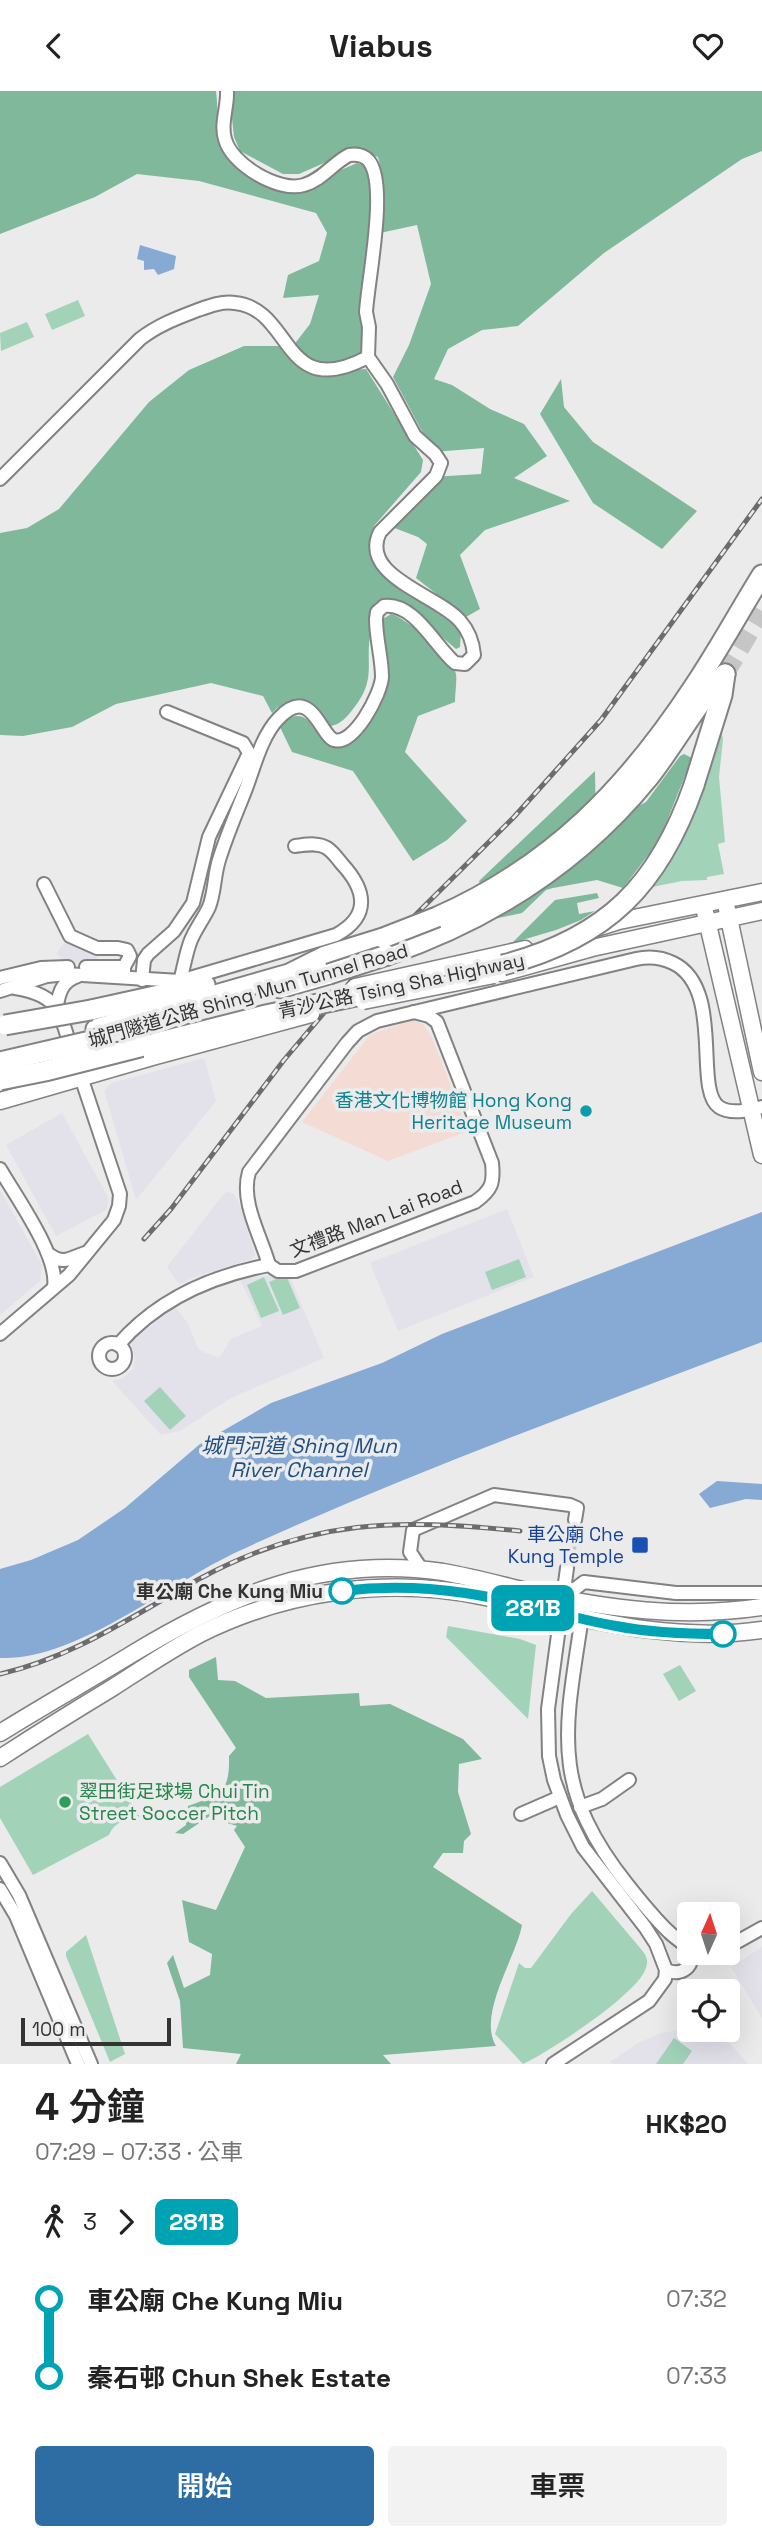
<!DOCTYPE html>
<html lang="zh-TW">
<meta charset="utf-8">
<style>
body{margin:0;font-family:"Space Grotesk","Noto Sans TC",sans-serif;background:#f2f2f2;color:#222;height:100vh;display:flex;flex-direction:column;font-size:26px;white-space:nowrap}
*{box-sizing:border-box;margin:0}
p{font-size:23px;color:#767676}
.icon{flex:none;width:38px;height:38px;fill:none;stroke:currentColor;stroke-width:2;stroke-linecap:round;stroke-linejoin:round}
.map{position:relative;height:1973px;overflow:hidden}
.panel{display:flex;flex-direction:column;background:#fff;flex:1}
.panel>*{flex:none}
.badge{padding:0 14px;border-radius:10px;font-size:24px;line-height:46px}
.needle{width:46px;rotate:3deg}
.tools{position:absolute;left:677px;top:1811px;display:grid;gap:14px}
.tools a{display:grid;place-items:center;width:63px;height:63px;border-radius:7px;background:#fff;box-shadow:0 7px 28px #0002;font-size:35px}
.scale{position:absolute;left:21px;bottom:18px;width:150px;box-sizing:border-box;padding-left:7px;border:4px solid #333;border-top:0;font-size:19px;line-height:24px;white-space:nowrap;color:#333;-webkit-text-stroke:5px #ebebec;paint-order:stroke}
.map>.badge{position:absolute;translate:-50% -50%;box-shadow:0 0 0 4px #fff}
.legs{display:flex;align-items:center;gap:10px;height:77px;padding:0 35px;font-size:23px}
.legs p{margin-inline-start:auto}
.headline{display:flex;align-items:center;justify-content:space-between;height:119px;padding:0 35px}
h1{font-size:38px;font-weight:600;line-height:52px}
.action{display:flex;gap:14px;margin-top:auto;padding:14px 35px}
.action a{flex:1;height:80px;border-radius:7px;background:#2d6da4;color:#fff;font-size:28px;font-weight:600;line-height:80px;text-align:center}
.action a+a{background:#f2f2f2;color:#222}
ul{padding:0 35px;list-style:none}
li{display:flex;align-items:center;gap:24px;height:77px;font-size:26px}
li i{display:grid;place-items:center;width:10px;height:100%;margin:0 9px;background:currentColor}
li i::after{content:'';width:18px;height:18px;margin:-9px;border:5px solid;border-radius:50%;background:#fff}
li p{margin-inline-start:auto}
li:first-child i{background:linear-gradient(#0000 50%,currentColor 0)}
li:last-child i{background:linear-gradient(currentColor 50%,#0000 0)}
header{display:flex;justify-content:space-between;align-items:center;height:91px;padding:0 35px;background:#fff;font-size:32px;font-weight:600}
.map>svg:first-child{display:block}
.built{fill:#e3e2eb}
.medical{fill:#f4dbd3}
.green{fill:#a2d3b9}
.forest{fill:#7fb89b}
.water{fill:#86aad4}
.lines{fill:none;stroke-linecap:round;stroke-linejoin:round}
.minor-tunnel{stroke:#c6c6c7;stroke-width:12;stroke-dasharray:12 6;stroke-linecap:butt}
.highway-tunnel{stroke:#c6c6c7;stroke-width:19;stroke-dasharray:19 10;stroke-linecap:butt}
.minor-casing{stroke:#828283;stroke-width:16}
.major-casing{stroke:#828283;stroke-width:19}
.highway-casing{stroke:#828283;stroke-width:23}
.minor{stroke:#fff;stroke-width:12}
.major{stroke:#fff;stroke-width:16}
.highway{stroke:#fff;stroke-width:19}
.rail-casing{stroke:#6c6c6c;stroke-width:5}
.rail{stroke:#ebebec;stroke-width:2.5;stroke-dasharray:8;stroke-linecap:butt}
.major-bridge-casing{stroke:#828283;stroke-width:19;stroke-linecap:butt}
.highway-bridge-casing{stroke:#828283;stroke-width:23;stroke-linecap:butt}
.major-bridge{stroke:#fff;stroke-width:16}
.highway-bridge{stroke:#fff;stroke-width:19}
.line-1-casing{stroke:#fff;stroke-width:16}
.line-1{stroke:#00a3b4;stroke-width:10}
.culture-dot{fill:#0f9aa8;stroke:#ebebec;stroke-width:2.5}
.transit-dot{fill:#1a4fb4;stroke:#ebebec;stroke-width:2.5}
.stop-1-dot{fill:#fff;stroke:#00a3b4;stroke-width:3.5}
.leisure-dot{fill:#2e9e5b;stroke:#ebebec;stroke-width:2.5}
.labels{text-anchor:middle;stroke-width:7;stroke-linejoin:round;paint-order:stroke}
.street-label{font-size:19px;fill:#333;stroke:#ebebec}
.culture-label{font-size:19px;fill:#0d838f;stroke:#ebebec;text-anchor:end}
.transit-label{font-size:19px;fill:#164399;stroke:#ebebec;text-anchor:end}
.stop-label{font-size:19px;font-weight:bold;fill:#333;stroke:#ebebec;text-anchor:end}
.leisure-label{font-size:19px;fill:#27864d;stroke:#ebebec;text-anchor:start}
.water-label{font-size:21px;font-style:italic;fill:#1c4f84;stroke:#ebebec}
</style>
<header><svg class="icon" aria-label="back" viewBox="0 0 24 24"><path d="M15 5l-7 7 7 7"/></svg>Viabus<svg class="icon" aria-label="heart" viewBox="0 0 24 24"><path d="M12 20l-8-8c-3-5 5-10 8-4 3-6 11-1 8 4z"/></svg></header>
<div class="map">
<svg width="762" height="1973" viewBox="0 0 762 1973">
<rect width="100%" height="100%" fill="#ebebec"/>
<!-- built -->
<g class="built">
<path d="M68,847L96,860L98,873L67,871L56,863Z"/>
<path d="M204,967L216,1010L136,1109L104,999L112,992Z"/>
<path d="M62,1022L109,1108L106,1119L56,1145L6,1054Z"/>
<path d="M0,1099L42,1174L40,1190L0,1224Z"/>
<path d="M226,1100L234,1103L239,1112L255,1164L252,1168L198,1185L179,1193L167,1176Z"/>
<path d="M507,1118L534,1186L398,1240L370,1172Z"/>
<path d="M288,1181L324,1267L231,1307L180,1340L161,1344L112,1290L123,1287L133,1278L135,1267L129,1252L175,1216L187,1231L199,1259L219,1267L231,1248L262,1235L240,1189Z"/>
<path d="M762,1856V1927L731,1876Z"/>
<path d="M684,1938L724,1946L748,1973H613L610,1971L640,1951L661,1942Z"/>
</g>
<!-- medical -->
<path class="medical" d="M411,929L423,933L432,946L468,1040L388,1070L302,1031L370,944Z"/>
<!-- green -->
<g class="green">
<path d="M78,209L85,225L52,239L45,223Z"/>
<path d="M27,231L34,246L1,260L0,242Z"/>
<path d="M721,638L723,648L719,686L725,751L718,753L724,783L707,786V789L682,790L652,796L674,764L688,737Z"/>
<path d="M519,1168L526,1186L492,1199L485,1181Z"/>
<path d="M286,1184L300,1217L283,1224L269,1191Z"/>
<path d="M264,1186L279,1220L261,1227L247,1194Z"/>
<path d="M160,1296L186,1325L170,1339L144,1310Z"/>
<path d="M448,1535L520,1548L536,1554L528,1628L446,1546Z"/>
<path d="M680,1574L696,1600L679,1610L663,1583Z"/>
<path d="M88,1643L140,1726C127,1728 115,1730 109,1744L33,1784L0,1727V1696Z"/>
<path d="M592,1800L641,1858C646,1864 649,1869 646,1877C638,1903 549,1961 523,1973L495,1943L519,1872L525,1877H531L571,1823Z"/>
<path d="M86,1844L125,1963L110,1971L66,1865V1861Z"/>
<path d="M674,1947L692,1960L683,1973H656Z"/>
</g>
<!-- forest -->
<g class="forest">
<path d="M0,0H216C218,16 217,34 221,49C229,83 273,87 302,96L357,72L367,76C379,120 363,176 359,221L363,236L362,266C329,275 320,280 293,255L310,233L319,204L283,207L288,184L319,170L327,142L316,122L199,90L137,83L95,106L0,143Z"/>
<path d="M229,0H762V60L742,68L604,162L518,235L482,239L448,258L434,288L452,294L490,318L524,333L547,365L514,387L570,410L485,439L460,464L480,518L466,526L416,487L427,453L418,446L392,436L431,386L481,383L484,357L433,361L393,286L409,254L431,193L417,134L380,142C384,115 385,93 378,66L356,58L299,83H283L240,60L234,46Z"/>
<path d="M244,255H281C296,275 312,287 338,283C348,281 356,278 366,278L423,369L421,381L374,435C361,483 431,512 461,540L460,556L456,558L410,519L391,512C385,519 373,529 371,539C364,573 378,587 353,618C347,626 341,633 331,635L291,613L278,616L272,622L263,605L211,592L116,613L72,636L23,645L0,644V442L27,437L59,418L149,311L189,279Z"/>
<path d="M561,288L564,316L593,351L697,420L662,458L593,412L540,323Z"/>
<path d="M391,523C405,526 455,568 456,583C457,591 455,602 455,611L418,625L405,661L467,730L447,749L413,770L353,680L292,661L278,632C309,614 306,635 330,648L342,644L354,634L380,590L383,528Z"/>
<path d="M684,663L692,667L659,750L623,797L597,789L553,797L546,799L522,822L494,828L479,790L595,680L596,737L646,711L680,665Z"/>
<path d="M597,802L599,807L577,812L579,823L595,820L581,829L556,839L512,852L555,809Z"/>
<path d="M216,1566L218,1589L235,1590L266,1607L359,1602L360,1615L390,1613L463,1648L482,1668L459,1673L458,1701L471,1743L464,1750L463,1762H443L433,1776L522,1834C516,1867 477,1923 496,1955L383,1964L391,1973H236L241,1963L183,1957L180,1910L167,1872L173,1864L184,1897L210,1884L212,1863L189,1851L182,1809L216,1819L245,1756L234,1739L237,1735L224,1731L217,1720L183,1743L175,1742L186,1734L188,1715C220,1703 230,1703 229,1665L236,1657L189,1586V1579Z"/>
</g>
<!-- water -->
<g class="water">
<path d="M140,154L176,165L174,178L158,184L154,178L144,179V170L137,168Z"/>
<path d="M762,1121V1251C587,1318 410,1381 239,1460C169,1492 77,1570 0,1567V1478L31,1469L78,1449L125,1417L200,1353L271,1312L382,1272L442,1243Z"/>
<path d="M717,1390L762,1393V1409L746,1408L710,1417L699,1403Z"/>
</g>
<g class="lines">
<!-- minor-tunnel -->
<path class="minor-tunnel" d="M567,1477L575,1429"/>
<!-- highway-tunnel -->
<path class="highway-tunnel" d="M725,583L762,520"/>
<defs>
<g id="minor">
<path d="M0,388L140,248C158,234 177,227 198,219C209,215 222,210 235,212C294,218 281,312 368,266"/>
<path d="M44,793L70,845L97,857H118L127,859L130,865L124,876"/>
<path d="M86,876H124V882"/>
<path d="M0,887L41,877L68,876"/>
<path d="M142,889L144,869L148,863L174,840L193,812L209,746L249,662L243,652L167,621"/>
<path d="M180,890C184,876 186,861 191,849C196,837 204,827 209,816C215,801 214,784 219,769C226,746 236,723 245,700C254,677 261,646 278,628C311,592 320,644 334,649C354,655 381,603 382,586C382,567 376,548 376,528L377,521L384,515C414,511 435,555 455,572L465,573L474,564C473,552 468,539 460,530C438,504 358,485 380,441L436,385L441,372L435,363L415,345L387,293L368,266L369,236L366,221C368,188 388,94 369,70C364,64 356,63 349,64C333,72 322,89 304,94C279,102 231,73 225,48C220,33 228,16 227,0"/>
<path d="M15,897C60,904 59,921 72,960"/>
<path d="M0,900L47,885L66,883L180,890L336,844C371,825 366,799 342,773C338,768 333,761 327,757C318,751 305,754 295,755"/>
<path d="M57,915C59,900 63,890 78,885"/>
<path d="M0,1078C16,1106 59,1165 54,1196"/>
<path d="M50,1164C64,1174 70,1167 85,1162"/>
<path d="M269,1174C261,1145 240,1111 249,1081L347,952L358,940L377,930L636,868C649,865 661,866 673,872C725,897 693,998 719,1016C731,1024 750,1019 762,1016"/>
<path d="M0,1243L69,1184L114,1129L119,1115L120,1103L79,980"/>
<circle cx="112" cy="1265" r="13"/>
<path d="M118,1254C157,1209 211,1185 269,1174L278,1180H296L475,1111C492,1099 494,1092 492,1072L437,931L429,925L414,921"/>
<path d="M422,1479L410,1461L413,1439L494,1404L570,1414L577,1417L575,1429"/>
<path d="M563,1507L584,1491L676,1502H762"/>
<path d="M583,1519C566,1636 547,1692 627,1793C640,1809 654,1827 669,1841C676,1848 684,1852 690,1859"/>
<path d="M580,1716L602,1708L629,1689"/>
<path d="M521,1723L560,1706"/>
<path d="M0,1772L19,1804L91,1973"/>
<path d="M0,1798L16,1825L78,1973"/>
<path d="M728,1856L762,1837"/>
<path d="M691,1866L713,1862"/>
<path d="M666,1879C680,1885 693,1878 691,1862"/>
<path d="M553,1973L649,1910L665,1888L666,1879L656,1853L645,1836L583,1756L567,1724L554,1689L549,1665L548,1618L567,1477"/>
</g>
<g id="major">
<path d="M727,818L762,981"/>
<path d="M705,821L762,1064"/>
<path d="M597,837L619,830L762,801"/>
<path d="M481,868L525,858"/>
<path d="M502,882L592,857L762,820"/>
<path d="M0,1010L152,966"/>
<path d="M0,1642C43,1615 88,1590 132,1563C231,1503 324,1464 443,1481C472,1486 501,1494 531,1501C607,1518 684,1528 762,1516"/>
<path d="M0,1667C37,1643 74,1620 112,1597C142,1578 171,1558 202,1542C287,1500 387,1486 480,1505C574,1524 665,1553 762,1539"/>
</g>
<g id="highway">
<path d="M694,694L722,604L725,583"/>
<path d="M437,826C552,775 627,698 695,594C719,558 739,521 762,484"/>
<path d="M387,864C489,829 580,771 649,686C675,653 695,614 725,583"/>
<path d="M280,897L329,883"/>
<path d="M91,919L205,894"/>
<path d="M96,938L289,883L325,865L383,847"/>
</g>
</defs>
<!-- minor casing -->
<use href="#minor" class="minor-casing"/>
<!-- major casing -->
<use href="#major" class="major-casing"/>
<!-- highway casing -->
<use href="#highway" class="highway-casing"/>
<!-- minor -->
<use href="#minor" class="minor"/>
<!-- major -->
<use href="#major" class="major"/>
<!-- highway -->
<use href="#highway" class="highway"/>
<defs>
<g id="rail">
<path d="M144,1148L171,1118L284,969L362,877L514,726L601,629L762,408"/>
<path d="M0,1583C75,1566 135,1523 201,1487C313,1427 398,1428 520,1440"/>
</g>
</defs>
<!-- rail casing -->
<use href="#rail" class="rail-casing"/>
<!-- rail -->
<use href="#rail" class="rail"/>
<defs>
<g id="major-bridge">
<path d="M355,896L481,868"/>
<path d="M363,910L494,884"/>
<path d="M152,966L311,923"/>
</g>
<g id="highway-bridge">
<path d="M383,847L437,826"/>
<path d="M503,874C607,847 659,794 694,694"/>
<path d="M329,883L387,864"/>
<path d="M5,934L91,919"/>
<path d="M0,971L99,948"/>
<path d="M0,989L45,980L266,924L375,901"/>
</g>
</defs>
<!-- major-bridge casing -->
<use href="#major-bridge" class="major-bridge-casing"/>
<!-- highway-bridge casing -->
<use href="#highway-bridge" class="highway-bridge-casing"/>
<!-- major-bridge -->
<use href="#major-bridge" class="major-bridge"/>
<!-- highway-bridge -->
<use href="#highway-bridge" class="highway-bridge"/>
</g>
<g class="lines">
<defs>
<path id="line-1" d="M342,1500C383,1495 424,1496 465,1502C516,1509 565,1526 616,1535C651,1542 688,1543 723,1543"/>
</defs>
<!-- line-1 casing -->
<use href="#line-1" class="line-1-casing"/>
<!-- line-1 -->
<use href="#line-1" class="line-1"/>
</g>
<!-- markers -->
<circle class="culture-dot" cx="586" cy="1020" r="7"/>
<rect class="transit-dot" x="631" y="1445" width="18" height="18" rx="3.5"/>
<g class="stop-1-dot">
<circle cx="342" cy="1500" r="12"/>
<circle cx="723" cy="1543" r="12"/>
</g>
<circle class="leisure-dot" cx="65" cy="1711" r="7"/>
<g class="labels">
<!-- street labels -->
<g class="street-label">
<text transform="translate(401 894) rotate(-12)" y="7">青沙公路 Tsing Sha Highway</text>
<text transform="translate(248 904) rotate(-16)" y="7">城門隧道公路 Shing Mun Tunnel Road</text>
<text transform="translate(376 1127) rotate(-21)" y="7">文禮路 Man Lai Road</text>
</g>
<!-- culture labels -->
<g class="culture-label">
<text x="572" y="1016">香港文化博物館 Hong Kong<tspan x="572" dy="22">Heritage Museum</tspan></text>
</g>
<!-- transit labels -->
<g class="transit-label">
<text x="624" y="1450">車公廟 Che<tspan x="624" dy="22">Kung Temple</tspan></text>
</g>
<!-- stop labels -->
<g class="stop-label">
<text x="323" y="1507">車公廟 Che Kung Miu</text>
</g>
<!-- leisure labels -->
<g class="leisure-label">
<text x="79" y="1707">翠田街足球場 Chui Tin<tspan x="79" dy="22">Street Soccer Pitch</tspan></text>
</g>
<!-- water labels -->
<g class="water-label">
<text x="299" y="1362">城門河道 Shing Mun<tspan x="299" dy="24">River Channel</tspan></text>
</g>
</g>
</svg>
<div class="tools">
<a><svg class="needle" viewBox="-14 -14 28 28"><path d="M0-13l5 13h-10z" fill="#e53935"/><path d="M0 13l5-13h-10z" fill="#767676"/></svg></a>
<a><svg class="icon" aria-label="locate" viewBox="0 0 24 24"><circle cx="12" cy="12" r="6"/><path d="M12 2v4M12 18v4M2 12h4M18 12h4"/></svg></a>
</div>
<div class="scale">100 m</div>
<b class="badge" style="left:533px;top:1517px;background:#00a3b4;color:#fff">281B</b>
</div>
<section class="panel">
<div class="headline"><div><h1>4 分鐘</h1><p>07:29 – 07:33 · 公車</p></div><b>HK$20</b></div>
<div class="legs"><svg class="icon" aria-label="walk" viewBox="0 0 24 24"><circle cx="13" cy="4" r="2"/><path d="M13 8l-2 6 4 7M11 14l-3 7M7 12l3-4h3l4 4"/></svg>3<svg class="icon" aria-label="forward" viewBox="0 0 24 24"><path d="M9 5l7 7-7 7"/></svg><b class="badge" style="background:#00a3b4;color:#fff">281B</b></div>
<ul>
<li><i style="color:#00a3b4"></i><b>車公廟 Che Kung Miu</b><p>07:32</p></li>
<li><i style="color:#00a3b4"></i><b>秦石邨 Chun Shek Estate</b><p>07:33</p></li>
</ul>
<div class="action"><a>開始</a><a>車票</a></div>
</section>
